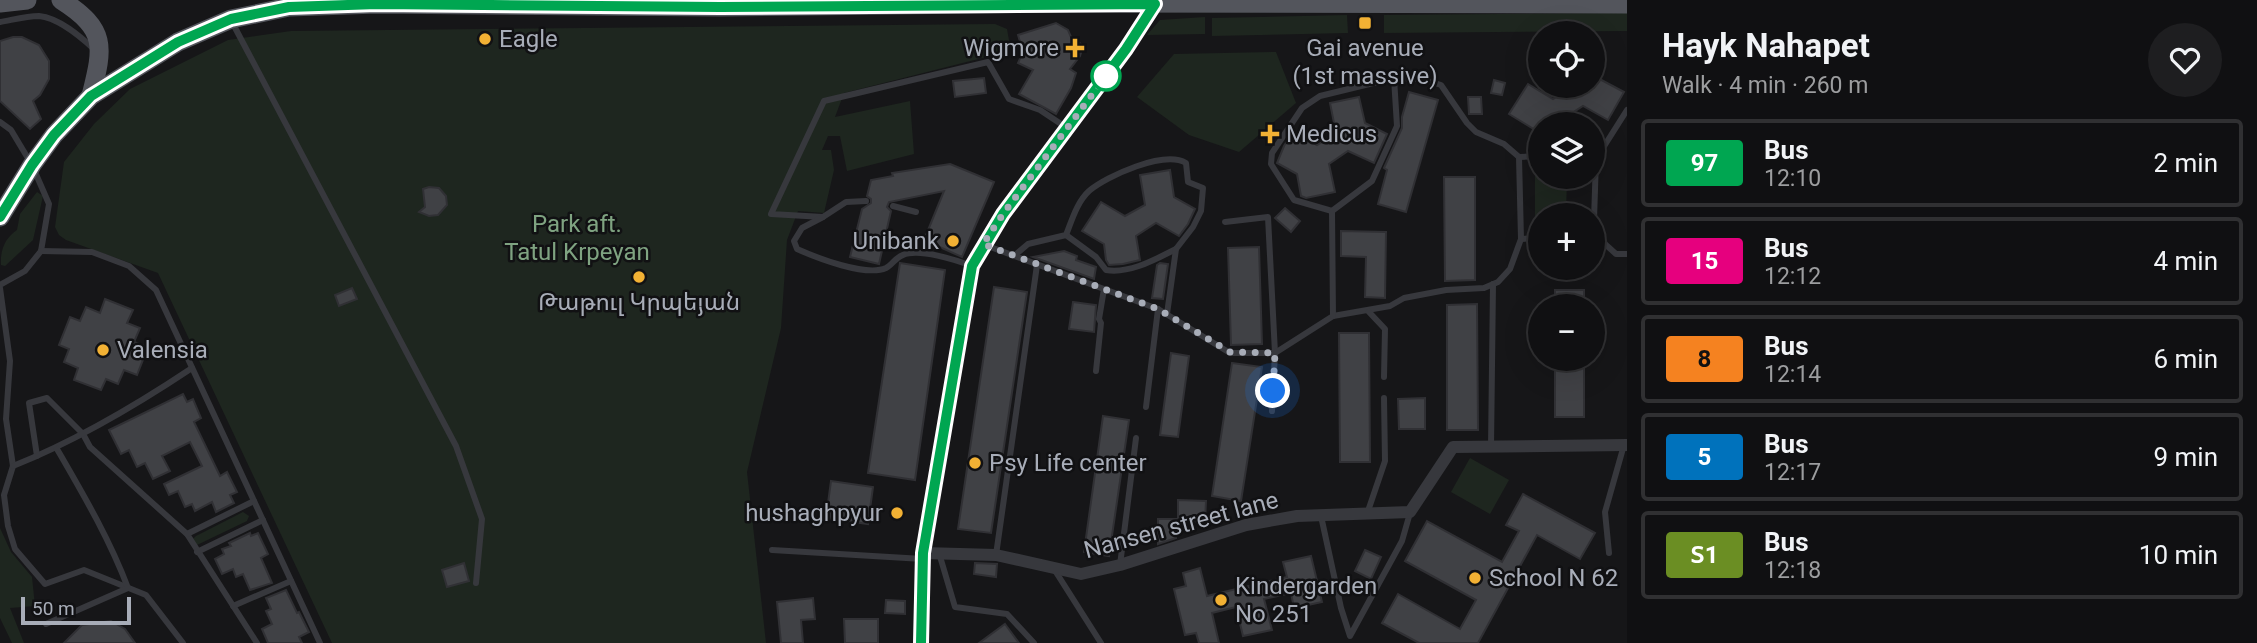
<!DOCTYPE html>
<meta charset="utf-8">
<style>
body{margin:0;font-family:Roboto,"Noto Sans Armenian",sans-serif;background:#1e1e20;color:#f1f3f6;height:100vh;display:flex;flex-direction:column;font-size:26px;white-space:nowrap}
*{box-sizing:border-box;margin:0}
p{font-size:23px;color:#9c9d9f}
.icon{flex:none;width:38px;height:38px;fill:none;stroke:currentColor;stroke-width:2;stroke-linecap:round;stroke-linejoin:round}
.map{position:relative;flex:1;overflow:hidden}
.drawer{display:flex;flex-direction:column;background:#101012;width:630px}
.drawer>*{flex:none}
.badge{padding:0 14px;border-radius:5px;font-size:24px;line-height:46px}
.fabs{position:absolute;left:1528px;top:21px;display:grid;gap:14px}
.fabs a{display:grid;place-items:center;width:77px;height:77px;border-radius:50%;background:#101012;box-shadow:0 7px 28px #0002,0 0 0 2px #303032;font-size:35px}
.scale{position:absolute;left:21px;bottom:18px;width:110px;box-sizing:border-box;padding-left:7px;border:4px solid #a8adb8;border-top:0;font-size:19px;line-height:24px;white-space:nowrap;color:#a8adb8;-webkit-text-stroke:5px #111113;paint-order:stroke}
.you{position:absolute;width:35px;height:35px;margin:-18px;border:5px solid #fff;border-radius:50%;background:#1a73e8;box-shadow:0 0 0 10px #1a73e833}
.map>.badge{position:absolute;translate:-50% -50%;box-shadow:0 0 0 4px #fff}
.round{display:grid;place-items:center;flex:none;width:74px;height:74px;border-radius:37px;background:#1e1e20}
.headline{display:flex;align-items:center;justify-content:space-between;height:119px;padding:0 35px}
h1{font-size:33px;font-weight:700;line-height:52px}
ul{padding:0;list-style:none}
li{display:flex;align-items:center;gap:21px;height:88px;margin:0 14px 10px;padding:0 21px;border:4px solid #303032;border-radius:7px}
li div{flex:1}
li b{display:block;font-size:26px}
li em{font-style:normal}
li .badge{min-width:77px;font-weight:700;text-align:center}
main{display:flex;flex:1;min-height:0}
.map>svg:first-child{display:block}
.green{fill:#1e261f}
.building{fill:#404145;stroke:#303034;stroke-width:2}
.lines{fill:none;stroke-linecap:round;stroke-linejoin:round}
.lane{stroke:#37383d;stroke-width:6}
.street{stroke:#37383d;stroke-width:12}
.primary{stroke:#53555c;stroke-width:19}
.line-casing{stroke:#fff;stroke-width:16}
.line{stroke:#00a651;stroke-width:10}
.walk{stroke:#a8adb8;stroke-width:7;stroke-dasharray:0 12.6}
.poi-dot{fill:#f2b134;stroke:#111113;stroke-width:2.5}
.stop-dot{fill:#fff;stroke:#00a651;stroke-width:3.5}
.labels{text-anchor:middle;stroke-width:5;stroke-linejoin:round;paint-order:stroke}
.poi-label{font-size:24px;fill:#a8adb8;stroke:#111113;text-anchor:start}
.park-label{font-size:24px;fill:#7fa381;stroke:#111113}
.street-label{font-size:24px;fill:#a8adb8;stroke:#111113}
</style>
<main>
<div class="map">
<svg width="1627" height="643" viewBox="0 0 1627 643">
<rect width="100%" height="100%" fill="#161618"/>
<!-- green -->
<g class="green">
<path d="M1627,13V31L1384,33V15Z"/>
<path d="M1347,15L1348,33L1212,36V18Z"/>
<path d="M1205,17V34L1147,35L1160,20Z"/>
<path d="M995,24L1007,29L1010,46L1002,53L844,93L835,117L910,101L914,154L847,171L840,136H828L822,150H831L834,170L824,213L798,211L787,240L781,328L747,472L766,643H332L158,273L66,240L59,235L55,227L64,162L94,124L130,89L228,40L291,31Z"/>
<path d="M1276,52L1296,103L1239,152L1189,135L1137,97L1174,54Z"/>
<path d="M1535,172H1540V177H1567L1566,215H1540V221H1535Z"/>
<path d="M37,192L43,196L33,240L5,266L1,265C0,250 5,238 17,230L20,214Z"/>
<path d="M1470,458L1509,480L1490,514L1451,492Z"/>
<path d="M243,512L249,516L247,521L197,545L193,539L196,536Z"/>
<path d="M0,528L11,552L32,577L35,606L10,608L24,643H12L0,618Z"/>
</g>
<!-- building -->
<g class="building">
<path d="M1056,23L1068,30L1071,37L1081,44L1082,49L1080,56L1070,69L1076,73L1071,88L1056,114L1019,94L1033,70L1018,63L1023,52L1018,35Z"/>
<path d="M13,37H22L39,45L49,61V79L40,95L33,101L41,119L30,129L0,101V41Z"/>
<path d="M1592,75L1624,92L1608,120L1583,106L1563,119L1564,124H1540V133L1509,114L1528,84L1553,99L1575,86H1592Z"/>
<path d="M984,78L986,93L955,97L953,81Z"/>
<path d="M1494,80L1505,83L1502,95L1491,93Z"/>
<path d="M1409,92L1438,100L1406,212L1378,204L1387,170L1384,168L1402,128V117Z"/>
<path d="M1359,97L1365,123L1387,134L1374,163L1348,151L1329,164L1335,192L1306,198L1301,196L1297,174L1277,163L1284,146L1293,132L1317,145L1336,133L1330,103Z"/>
<path d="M1468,97H1481L1482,114H1469Z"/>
<path d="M950,164L994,182L962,257L924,240L944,191L889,202L887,207L891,211L879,264L850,257L862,209L871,203V199L867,196L871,180L893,176L892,173Z"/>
<path d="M1170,170L1174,197L1195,209L1188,224L1179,236L1156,223L1136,236L1140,260L1123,264L1109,265L1106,260L1104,244L1082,231L1101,202L1125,216L1145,205L1140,175Z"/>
<path d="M1444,177H1475V280L1445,281Z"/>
<path d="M429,187L439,188L446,196L447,205L438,215L429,216L419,212L425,207L423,189Z"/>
<path d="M1285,208L1300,221L1291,232L1275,218Z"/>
<path d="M1341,231L1386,232L1385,298L1365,297L1366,257L1341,256Z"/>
<path d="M1259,247L1262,344L1231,345L1228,248Z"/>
<path d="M1064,251L1077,256L1076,260L1096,267L1094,279L1033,257Z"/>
<path d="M900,263L945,270L915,480L868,473Z"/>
<path d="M1160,263L1168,264L1163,299L1152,298L1157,265Z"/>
<path d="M994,287L1027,292L991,533L958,529Z"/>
<path d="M352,288L357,299L339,306L335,295Z"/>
<rect x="1555" y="290" width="29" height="16"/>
<path d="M105,299L133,310L127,323L140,328L134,342L148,347L137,375L124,370L118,384L106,379L101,390L74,380L78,368L64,362L69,349L59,345L70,317L80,321L86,307L100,313Z"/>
<path d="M1073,302L1096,305L1094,332L1069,329Z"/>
<path d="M1477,304L1478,430H1447V305Z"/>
<path d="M1339,333H1369L1370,462H1340Z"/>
<path d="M1171,353L1189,356L1178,437L1160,435Z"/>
<rect x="1555" y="359" width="29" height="58"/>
<path d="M1232,363L1262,367L1241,501L1212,496Z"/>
<path d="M183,394L187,402L193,399L201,418L194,422L220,476L227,472L237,492L230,495L234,503L216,512L212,502L195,511L192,504L185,507L178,491L169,495L164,484L202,466L190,442L162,456L170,471L153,479L145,463L137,467L129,450L121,454L109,430Z"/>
<path d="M1425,398V429H1399L1398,399Z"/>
<path d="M1103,416L1129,420L1109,556L1084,552Z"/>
<path d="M831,481L873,487L868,524L826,518Z"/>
<path d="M1523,494L1595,533L1580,559L1537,535L1478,643H1419L1382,623L1398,594L1460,629L1476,600L1405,561L1427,521L1502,562L1519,531L1506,525Z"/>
<path d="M1178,500L1206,501L1205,522L1178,521Z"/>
<path d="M1158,519H1176V538L1158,544Z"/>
<path d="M250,533L251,536L258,533L268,554L261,558L272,583L250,590L243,574L236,577L233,569L222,574L215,559L224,554L222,549L231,546L229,543Z"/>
<path d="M1365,550L1381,557L1371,579L1355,571Z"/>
<path d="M1311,556L1322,602L1294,608L1291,593L1264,599L1272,630L1243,636L1236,607L1212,613L1219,643H1199L1196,633L1185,635L1174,589L1186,586L1183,573L1200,568L1207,596L1287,577L1283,562Z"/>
<path d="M464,563L469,581L447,587L442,570Z"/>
<path d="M975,563L997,564L996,577L974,574Z"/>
<path d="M286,590L297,613L299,612L309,632L299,637L302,643H268L262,629L272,624L266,611L271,609L266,598Z"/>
<path d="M813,598L815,619L801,620L803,643H781L777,602Z"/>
<path d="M886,600L905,601V614L885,613Z"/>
<path d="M844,619H878V643H845Z"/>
<path d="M111,621L125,629L135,643H64L82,625Z"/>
<path d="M1005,624L1019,643H979Z"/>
</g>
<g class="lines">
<!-- lane -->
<g class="lane">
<path d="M0,22C12,20 26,16 39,16C59,18 80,36 95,50"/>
<path d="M232,22L456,446L482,519L476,583"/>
<path d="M1627,110L1596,159L1594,220L1605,244L1616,254H1627"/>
<path d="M0,122L11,130L32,165L49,204L41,251L25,271L0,285"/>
<path d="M866,201L846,202L823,217L771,214L824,101L988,62L1009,99L1040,110L1067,128"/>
<path d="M893,206L916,212"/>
<path d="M1332,211L1294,200L1271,164L1272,153L1302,108L1320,96L1394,78L1422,79L1441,85L1467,123L1476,132L1504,144L1519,157L1540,156"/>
<path d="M823,217L802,228L794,241L797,249C817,258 866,277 886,268C892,265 896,257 903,255C919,248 956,260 972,266"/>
<path d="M1225,222L1268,217L1275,353L1272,411"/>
<path d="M1066,235L1096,257L1106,270C1130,274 1156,259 1176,249"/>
<path d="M1521,239L1540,238"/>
<path d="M985,245L1158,309L1230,353H1275L1333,316L1390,306L1404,298L1446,290L1484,288L1498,282L1510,269L1521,239L1519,157"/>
<path d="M41,251L92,252L129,266L156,290L320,643"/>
<path d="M1014,256L1028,244L1066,235C1072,220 1077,202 1089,191C1107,176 1164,150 1186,163L1188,182L1203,188L1201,211L1193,227L1176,249L1167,314"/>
<path d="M0,288L10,361L6,419L13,466L4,495L8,526L15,549L45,584L84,570L146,595L183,643"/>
<path d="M1369,312L1385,329L1384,377"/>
<path d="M1333,316L1332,211L1372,181L1397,126L1394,78"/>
<path d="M1096,371L1101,323L1099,319L1104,289"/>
<path d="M1146,407L1158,309"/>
<path d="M1491,447L1493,284"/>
<path d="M37,456L29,403L47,398L83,434L90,447L187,534L257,643"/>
<path d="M13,466C76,441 135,406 192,368"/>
<path d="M1367,514L1385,461L1384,398"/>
<path d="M1321,516L1341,608L1350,636L1402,541L1410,513"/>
<path d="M187,534L254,501"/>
<path d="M772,550L923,559"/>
<path d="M197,552L263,520"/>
<path d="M939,553L955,607L1007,614L1034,643"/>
<path d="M1609,553L1605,512L1624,445"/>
<path d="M996,555L1037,265"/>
<path d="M1120,565L1136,438"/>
<path d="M1054,569L1101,643"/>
<path d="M233,606L291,581"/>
<path d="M46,624L128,588C109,538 83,494 57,449"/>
</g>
<!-- street -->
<g class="street">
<path d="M923,553L996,555L1081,574L1120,565L1246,525L1297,516L1410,512L1453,447L1627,445"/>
<path d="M921,643L923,553L972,266L1003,214L1126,49L1155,4"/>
</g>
<!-- primary -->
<g class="primary">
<path d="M61,0C108,30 103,47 91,96"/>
<path d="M0,3L27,0"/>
<path d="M0,217L32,165L54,135L91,96L178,42L231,19L289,7L377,4L720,7L1070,3L1627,4"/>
</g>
</g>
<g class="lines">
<defs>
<path id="line" d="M0,217L32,165L54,135L91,96L178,42L231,19L289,7L377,4L720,7L1155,4L1126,49L1003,214L972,266L923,553L921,643"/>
</defs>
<!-- line casing -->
<use href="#line" class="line-casing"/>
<!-- line -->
<use href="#line" class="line"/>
<!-- walk -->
<path class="walk" d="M1106,76L1003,214L983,244L1158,309L1230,352L1275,353L1273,391"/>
</g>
<!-- markers -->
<g class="poi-dot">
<rect x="1358" y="16" width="14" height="14" rx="3.5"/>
<circle cx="485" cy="39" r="7"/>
<path d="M1071.5 37.5h7v7h7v7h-7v7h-7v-7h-7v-7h7z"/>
<path d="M1266.5 123.5h7v7h7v7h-7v7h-7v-7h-7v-7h7z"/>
<circle cx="953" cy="241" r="7"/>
<circle cx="639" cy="277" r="7"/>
<circle cx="103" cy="350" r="7"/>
<circle cx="975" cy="463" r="7"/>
<circle cx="897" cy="513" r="7"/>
<circle cx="1475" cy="578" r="7"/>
<circle cx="1221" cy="600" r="7"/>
</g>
<circle class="stop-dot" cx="1106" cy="76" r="14"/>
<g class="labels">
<!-- poi labels -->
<g class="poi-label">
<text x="499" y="47">Eagle</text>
<text x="1059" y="56" text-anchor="end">Wigmore</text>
<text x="1365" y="56" text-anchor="middle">Gai avenue<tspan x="1365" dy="28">(1st massive)</tspan></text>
<text x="1286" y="142">Medicus</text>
<text x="939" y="249" text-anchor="end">Unibank</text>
<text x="639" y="310" text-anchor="middle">Թաթուլ Կրպեյան</text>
<text x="117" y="358">Valensia</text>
<text x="989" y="471">Psy Life center</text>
<text x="883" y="521" text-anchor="end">hushaghpyur</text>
<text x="1489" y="586">School N 62</text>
<text x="1235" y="594">Kindergarden<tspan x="1235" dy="28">No 251</tspan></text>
</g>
<!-- park labels -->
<g class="park-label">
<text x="577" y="232">Park aft.<tspan x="577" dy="28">Tatul Krpeyan</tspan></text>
</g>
<!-- street labels -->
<g class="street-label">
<text transform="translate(1181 525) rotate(-15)" y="8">Nansen street lane</text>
</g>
</g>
</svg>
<div class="fabs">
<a><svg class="icon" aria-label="locate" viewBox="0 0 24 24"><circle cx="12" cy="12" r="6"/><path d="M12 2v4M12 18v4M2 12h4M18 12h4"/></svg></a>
<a><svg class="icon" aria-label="layers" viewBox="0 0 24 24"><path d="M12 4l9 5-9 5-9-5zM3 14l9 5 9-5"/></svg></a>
<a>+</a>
<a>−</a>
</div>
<div class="scale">50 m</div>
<div class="you" style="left:1273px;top:391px"></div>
</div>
<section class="drawer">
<div class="headline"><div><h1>Hayk Nahapet</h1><p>Walk · 4 min · 260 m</p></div><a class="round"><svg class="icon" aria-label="heart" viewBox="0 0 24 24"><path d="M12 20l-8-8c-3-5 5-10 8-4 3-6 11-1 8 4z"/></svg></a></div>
<ul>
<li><span class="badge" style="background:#00a651;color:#fff">97</span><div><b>Bus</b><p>12:10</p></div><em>2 min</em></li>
<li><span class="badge" style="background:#e6007e;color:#fff">15</span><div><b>Bus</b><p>12:12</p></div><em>4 min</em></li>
<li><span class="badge" style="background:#f58220;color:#111">8</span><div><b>Bus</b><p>12:14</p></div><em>6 min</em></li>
<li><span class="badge" style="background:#0072bc;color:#fff">5</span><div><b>Bus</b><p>12:17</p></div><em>9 min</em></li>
<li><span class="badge" style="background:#6b8e23;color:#fff">Տ1</span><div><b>Bus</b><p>12:18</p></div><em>10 min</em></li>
</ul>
</section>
</main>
